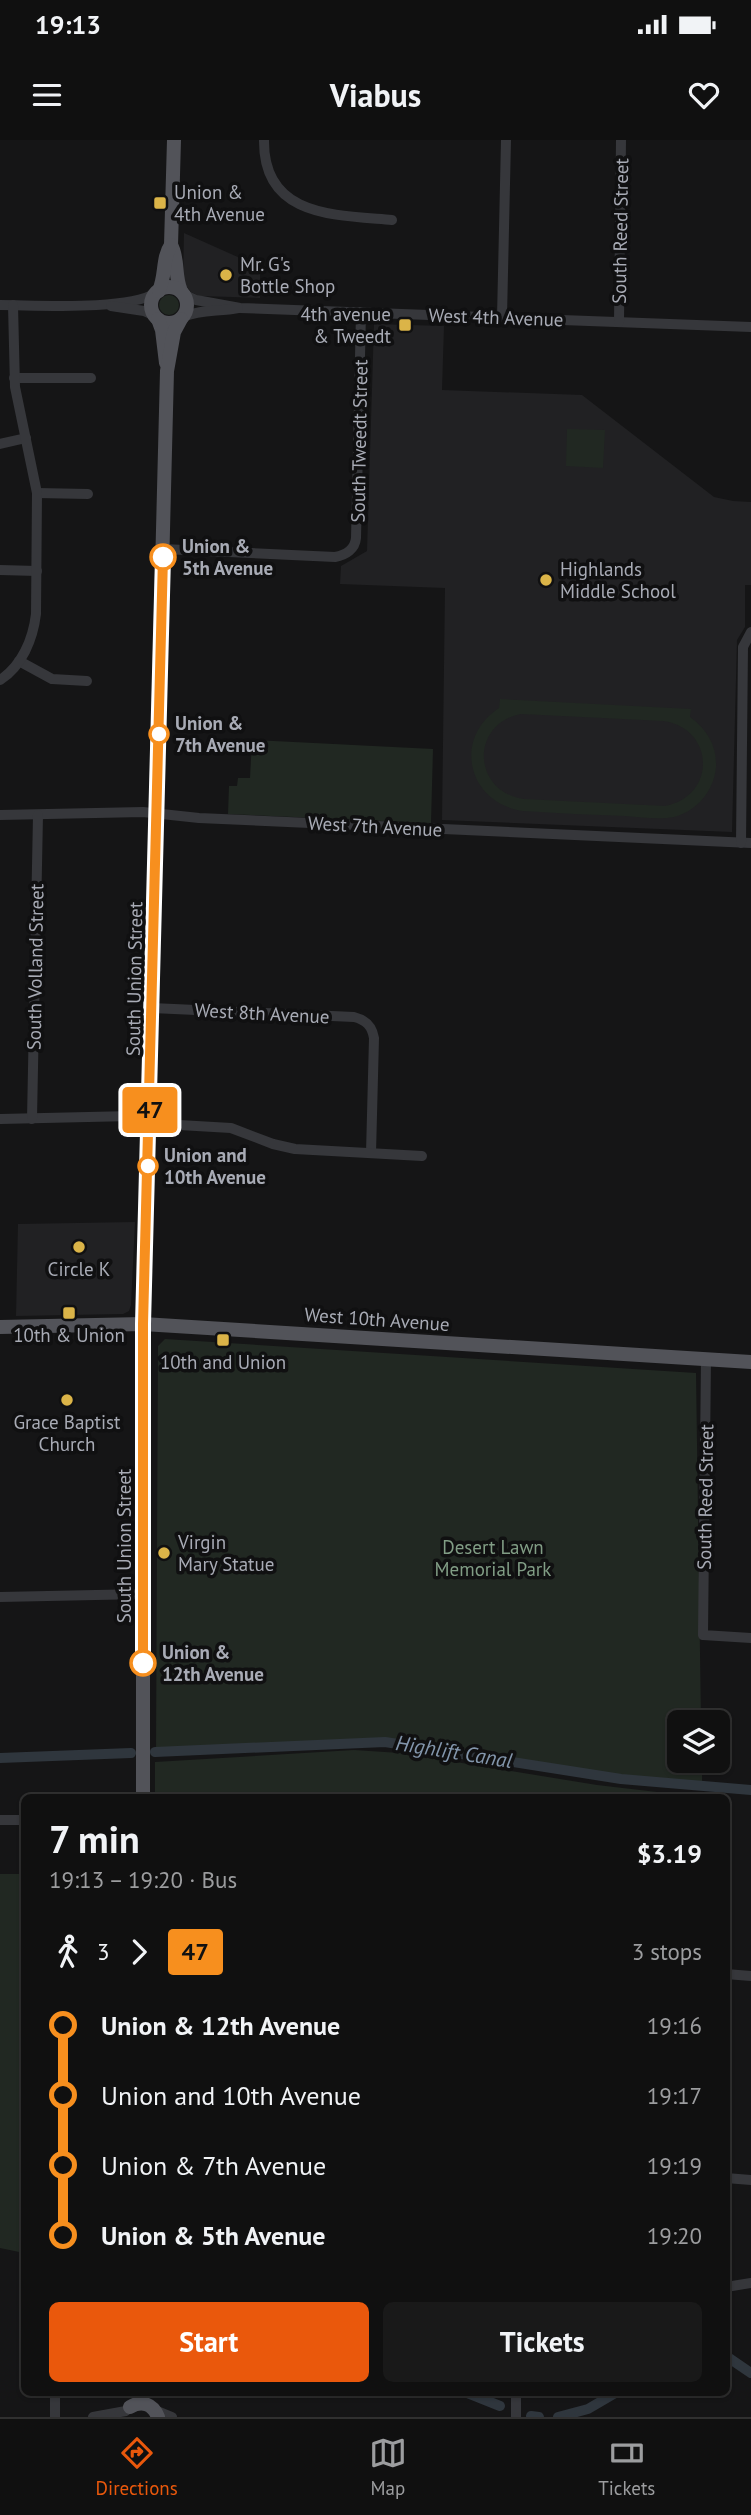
<!DOCTYPE html>
<meta charset="utf-8">
<style>
body{margin:0;font-family:"PT Sans",sans-serif;background:#191919;color:#f1f3f6;height:100vh;display:flex;flex-direction:column;font-size:26px;white-space:nowrap}
*{box-sizing:border-box;margin:0}
p{font-size:23px;color:#9c9d9f}
.icon{flex:none;width:38px;height:38px;fill:none;stroke:currentColor;stroke-width:2;stroke-linecap:round;stroke-linejoin:round}
.map{position:relative;flex:1;overflow:hidden}
.side{position:absolute;left:21px;top:1654px;width:709px;height:602px;display:flex;flex-direction:column;background:#101010;border-radius:10px;box-shadow:0 2px 5px #0004,0 0 0 2px #303030}
.side>*{flex:none}
.badge{padding:0 14px;border-radius:5px;font-size:24px;line-height:46px}
.fabs{position:absolute;left:667px;top:1570px;display:grid;gap:14px}
.fabs a{display:grid;place-items:center;width:63px;height:63px;border-radius:10px;background:#101010;box-shadow:0 2px 5px #0004,0 0 0 2px #303030;font-size:35px}
.map>.badge{position:absolute;translate:-50% -50%;box-shadow:0 0 0 4px #fff}
.legs{display:flex;align-items:center;gap:10px;height:77px;padding:0 28px;font-size:23px}
.legs p{margin-inline-start:auto}
.headline{display:flex;align-items:center;justify-content:space-between;height:119px;padding:0 28px}
h1{font-size:38px;font-weight:600;line-height:52px}
.cta{display:flex;gap:14px;margin-top:auto;padding:14px 28px}
.cta a{flex:1;height:80px;border-radius:10px;background:#ea580c;color:#fff;font-size:28px;font-weight:600;line-height:80px;text-align:center}
.cta a+a{background:#191919;color:#f1f3f6}
ul{padding:0 28px;list-style:none}
li{display:flex;align-items:center;gap:24px;height:70px;font-size:26px}
li i{display:grid;place-items:center;width:10px;height:100%;margin:0 9px;background:currentColor}
li i::after{content:'';width:18px;height:18px;margin:-9px;border:5px solid;border-radius:50%;background:#101010}
li p{margin-inline-start:auto}
li:first-child i{background:linear-gradient(#0000 50%,currentColor 0)}
li:last-child i{background:linear-gradient(currentColor 50%,#0000 0)}
.status{display:flex;justify-content:space-between;align-items:center;height:49px;padding:0 35px;background:#101010;direction:ltr}
.status svg{height:19px;fill:currentColor}
header{display:flex;justify-content:space-between;align-items:center;height:91px;padding:0 28px;background:#101010;font-size:32px;font-weight:600}
.tabs{display:flex;justify-content:space-around;align-items:center;height:98px;border-top:2px solid #303030;background:#101010;font-size:19px;color:#9c9d9f}
.tabs a{display:grid;justify-items:center;gap:4px}
.tabs .active{color:#ea580c}
.map>svg:first-child{display:block}
.built{fill:#212123}
.green{fill:#212822;fill-rule:evenodd}
.lines{fill:none;stroke-linecap:round;stroke-linejoin:round}
.canal{stroke:#2f363d;stroke-width:10}
.minor{stroke:#36373b;stroke-width:10}
.major{stroke:#525359;stroke-width:14}
.line-1-casing{stroke:#fff;stroke-width:16}
.line-1{stroke:#f78f1e;stroke-width:10}
.poi-dot{fill:#dbb448;stroke:#101011;stroke-width:2.5}
.stop-1-dot{fill:#fff;stroke:#f78f1e;stroke-width:3.5}
.labels{text-anchor:middle;stroke-width:7;stroke-linejoin:round;paint-order:stroke}
.poi-label{font-size:19px;fill:#a8abb5;stroke:#101011;text-anchor:start}
.street-label{font-size:19px;fill:#a8abb5;stroke:#101011}
.stop-label{font-size:19px;font-weight:bold;fill:#a8abb5;stroke:#101011;text-anchor:start}
.park-label{font-size:19px;fill:#819d85;stroke:#101011}
.water-label{font-size:21px;font-style:italic;fill:#8396ac;stroke:#101011}
</style>
<div class="status"><b>19:13</b><svg viewBox="0 0 49 12"><path d="M0 12V9h3v3zM5 12V6h3v6zM10 12V3h3v9zM15 12V0h3v12zM26 1h20v11H26zM47 4h2v5h-2z"/></svg></div>
<header><svg class="icon" aria-label="menu" viewBox="0 0 24 24"><path d="M4 6h16M4 12h16M4 18h16"/></svg>Viabus<svg class="icon" aria-label="heart" viewBox="0 0 24 24"><path d="M12 20l-8-8c-3-5 5-10 8-4 3-6 11-1 8 4z"/></svg></header>
<div class="map">
<svg width="751" height="2277" viewBox="0 0 751 2277">
<rect width="100%" height="100%" fill="#151516"/>
<!-- built -->
<g class="built">
<path d="M184,93L240,118L260,131V158L199,156L191,152L183,142Z"/>
<path d="M374,184L444,186L442,250L582,255L714,357L733,361L751,362V445H745V487L737,500L732,692L442,680L445,448L340,444L341,426L367,411Z"/>
<path d="M135,1082L131,1165L129,1171L123,1174L16,1176L18,1084Z"/>
</g>
<!-- green -->
<g class="green">
<circle cx="169" cy="165" r="10"/>
<path d="M567,289L605,290L603,328L566,326Z"/>
<path d="M500,559L691,569L690,577C707,589 717,606 716,627C714,651 697,671 674,677C658,680 641,677 625,676C591,675 557,673 523,671C468,663 452,599 499,568ZM521,574L663,581C715,588 717,656 665,666L524,659C472,652 470,584 521,574Z"/>
<path d="M252,600L433,609L431,683L228,674L229,646H237L238,638H250Z"/>
<path d="M165,1199L696,1233L701,1582H679V1620L702,1621V1646L381,1603L156,1612L158,1206Z"/>
<path d="M354,1610L400,1613L597,1645L700,1657H155V1622Z"/>
<path d="M0,1734H24V2113L0,2108Z"/>
</g>
<g class="lines">
<!-- canal -->
<g class="canal">
<path d="M155,1612L385,1602L621,1639L751,1650"/>
<path d="M0,1618L131,1613"/>
<path d="M726,2216L751,2233"/>
<path d="M465,2252L500,2266"/>
<path d="M531,2276L539,2277"/>
<path d="M558,2277L588,2269L617,2252"/>
</g>
<!-- minor -->
<g class="minor">
<path d="M264,0C263,77 334,75 392,80"/>
<path d="M183,154L196,160L240,168L751,187"/>
<path d="M0,165C38,165 125,171 156,153"/>
<path d="M111,166L144,171L155,176"/>
<path d="M183,177C201,169 219,172 238,168"/>
<path d="M502,177L506,0"/>
<path d="M619,182L621,0"/>
<path d="M14,238H91"/>
<path d="M0,304L26,298"/>
<path d="M37,353L88,354"/>
<path d="M163,409L335,417C346,415 355,409 356,398L361,172"/>
<path d="M0,430L37,431"/>
<path d="M19,521L52,539L87,541"/>
<path d="M0,540C22,526 33,499 36,474L37,353L15,247L13,165"/>
<path d="M0,675L143,672L199,678L751,703"/>
<path d="M741,703L743,507L751,492"/>
<path d="M152,868L354,877C366,880 372,886 374,898L371,1013"/>
<path d="M0,979L132,976L162,984L231,988L273,1004L295,1009L422,1016"/>
<path d="M32,979L38,675"/>
<path d="M706,1219L703,1495L751,1498"/>
<path d="M0,1457L144,1454"/>
<path d="M0,1680H24"/>
<path d="M726,1834L751,1836"/>
<path d="M726,2038L751,2040"/>
<path d="M726,2147L751,2143"/>
<path d="M55,2252V2277"/>
<path d="M155,2270L172,2277"/>
<path d="M93,2277L126,2271"/>
<path d="M516,2277V2252"/>
</g>
<!-- major -->
<g class="major">
<path d="M174,0L171,105C179,119 174,136 181,151"/>
<circle cx="169" cy="165" r="18"/>
<path d="M159,151C166,135 162,118 171,105"/>
<path d="M158,179L162,190L166,223"/>
<path d="M0,1187L143,1184L751,1222"/>
<path d="M143,1657V1184L167,231L174,192L181,179"/>
<path d="M130,2267C142,2260 153,2264 158,2277"/>
</g>
</g>
<g class="lines">
<defs>
<path id="line-1" d="M143,1523V1184L163,417"/>
</defs>
<!-- line-1 casing -->
<use href="#line-1" class="line-1-casing"/>
<!-- line-1 -->
<use href="#line-1" class="line-1"/>
</g>
<!-- markers -->
<g class="poi-dot">
<rect x="153" y="56" width="14" height="14" rx="3.5"/>
<circle cx="226" cy="135" r="7"/>
<rect x="398" y="178" width="14" height="14" rx="3.5"/>
<circle cx="546" cy="440" r="7"/>
<circle cx="79" cy="1107" r="7"/>
<rect x="62" y="1166" width="14" height="14" rx="3.5"/>
<rect x="216" y="1193" width="14" height="14" rx="3.5"/>
<circle cx="67" cy="1260" r="7"/>
<circle cx="164" cy="1413" r="7"/>
</g>
<g class="stop-1-dot">
<circle cx="163" cy="417" r="12"/>
<circle cx="159" cy="594" r="9"/>
<circle cx="148" cy="1026" r="9"/>
<circle cx="143" cy="1523" r="12"/>
</g>
<g class="labels">
<!-- poi labels -->
<g class="poi-label">
<text x="174" y="59">Union &amp;<tspan x="174" dy="22">4th Avenue</tspan></text>
<text x="240" y="131">Mr. G's<tspan x="240" dy="22">Bottle Shop</tspan></text>
<text x="391" y="181" text-anchor="end">4th avenue<tspan x="391" dy="22">&amp; Tweedt</tspan></text>
<text x="560" y="436">Highlands<tspan x="560" dy="22">Middle School</tspan></text>
<text x="79" y="1136" text-anchor="middle">Circle K</text>
<text x="69" y="1202" text-anchor="middle">10th &amp; Union</text>
<text x="223" y="1229" text-anchor="middle">10th and Union</text>
<text x="67" y="1289" text-anchor="middle">Grace Baptist<tspan x="67" dy="22">Church</tspan></text>
<text x="178" y="1409">Virgin<tspan x="178" dy="22">Mary Statue</tspan></text>
</g>
<!-- street labels -->
<g class="street-label">
<text transform="translate(620 91) rotate(-89)" y="7">South Reed Street</text>
<text transform="translate(496 177) rotate(2)" y="7">West 4th Avenue</text>
<text transform="translate(359 301) rotate(-89)" y="7">South Tweedt Street</text>
<text transform="translate(375 686) rotate(3)" y="7">West 7th Avenue</text>
<text transform="translate(35 827) rotate(-89)" y="7">South Volland Street</text>
<text transform="translate(134 839) rotate(-89)" y="7">South Union Street</text>
<text transform="translate(262 873) rotate(3)" y="7">West 8th Avenue</text>
<text transform="translate(377 1179) rotate(4)" y="7">West 10th Avenue</text>
<text transform="translate(705 1357) rotate(-89)" y="7">South Reed Street</text>
<text transform="translate(124 1406) rotate(-90)" y="7">South Union Street</text>
</g>
<!-- stop labels -->
<g class="stop-label">
<text x="182" y="413">Union &amp;<tspan x="182" dy="22">5th Avenue</tspan></text>
<text x="175" y="590">Union &amp;<tspan x="175" dy="22">7th Avenue</tspan></text>
<text x="164" y="1022">Union and<tspan x="164" dy="22">10th Avenue</tspan></text>
<text x="162" y="1519">Union &amp;<tspan x="162" dy="22">12th Avenue</tspan></text>
</g>
<!-- park labels -->
<g class="park-label">
<text x="493" y="1414">Desert Lawn<tspan x="493" dy="22">Memorial Park</tspan></text>
</g>
<!-- water labels -->
<g class="water-label">
<text transform="translate(454 1612) rotate(9)" y="7">Highlift Canal</text>
</g>
</g>
</svg>
<div class="fabs">
<a><svg class="icon" aria-label="layers" viewBox="0 0 24 24"><path d="M12 4l9 5-9 5-9-5zM3 14l9 5 9-5"/></svg></a>
</div>
<b class="badge" style="left:150px;top:970px;background:#f78f1e;color:#111">47</b>
<section class="side">
<div class="headline"><div><h1>7 min</h1><p>19:13 – 19:20 · Bus</p></div><b>$3.19</b></div>
<div class="legs"><svg class="icon" aria-label="walk" viewBox="0 0 24 24"><circle cx="13" cy="4" r="2"/><path d="M13 8l-2 6 4 7M11 14l-3 7M7 12l3-4h3l4 4"/></svg>3<svg class="icon" aria-label="forward" viewBox="0 0 24 24"><path d="M9 5l7 7-7 7"/></svg><b class="badge" style="background:#f78f1e;color:#111">47</b><p>3 stops</p></div>
<ul>
<li><i style="color:#f78f1e"></i><b>Union &amp; 12th Avenue</b><p>19:16</p></li>
<li><i style="color:#f78f1e"></i><span>Union and 10th Avenue</span><p>19:17</p></li>
<li><i style="color:#f78f1e"></i><span>Union &amp; 7th Avenue</span><p>19:19</p></li>
<li><i style="color:#f78f1e"></i><b>Union &amp; 5th Avenue</b><p>19:20</p></li>
</ul>
<div class="cta"><a>Start</a><a>Tickets</a></div>
</section>
</div>
<nav class="tabs">
<a class="active"><svg class="icon" aria-label="directions" viewBox="0 0 24 24"><path d="M12 3l9 9-9 9-9-9zM9 14v-3h6M13 9l2 2-2 2"/></svg>Directions</a>
<a><svg class="icon" aria-label="map" viewBox="0 0 24 24"><path d="M3 6l6-2 6 2 6-2v14l-6 2-6-2-6 2zM9 4v14M15 6v14"/></svg>Map</a>
<a><svg class="icon" aria-label="tickets" viewBox="0 0 24 24"><path d="M3 7h18v10H3zM15 7v10"/></svg>Tickets</a>
</nav>
